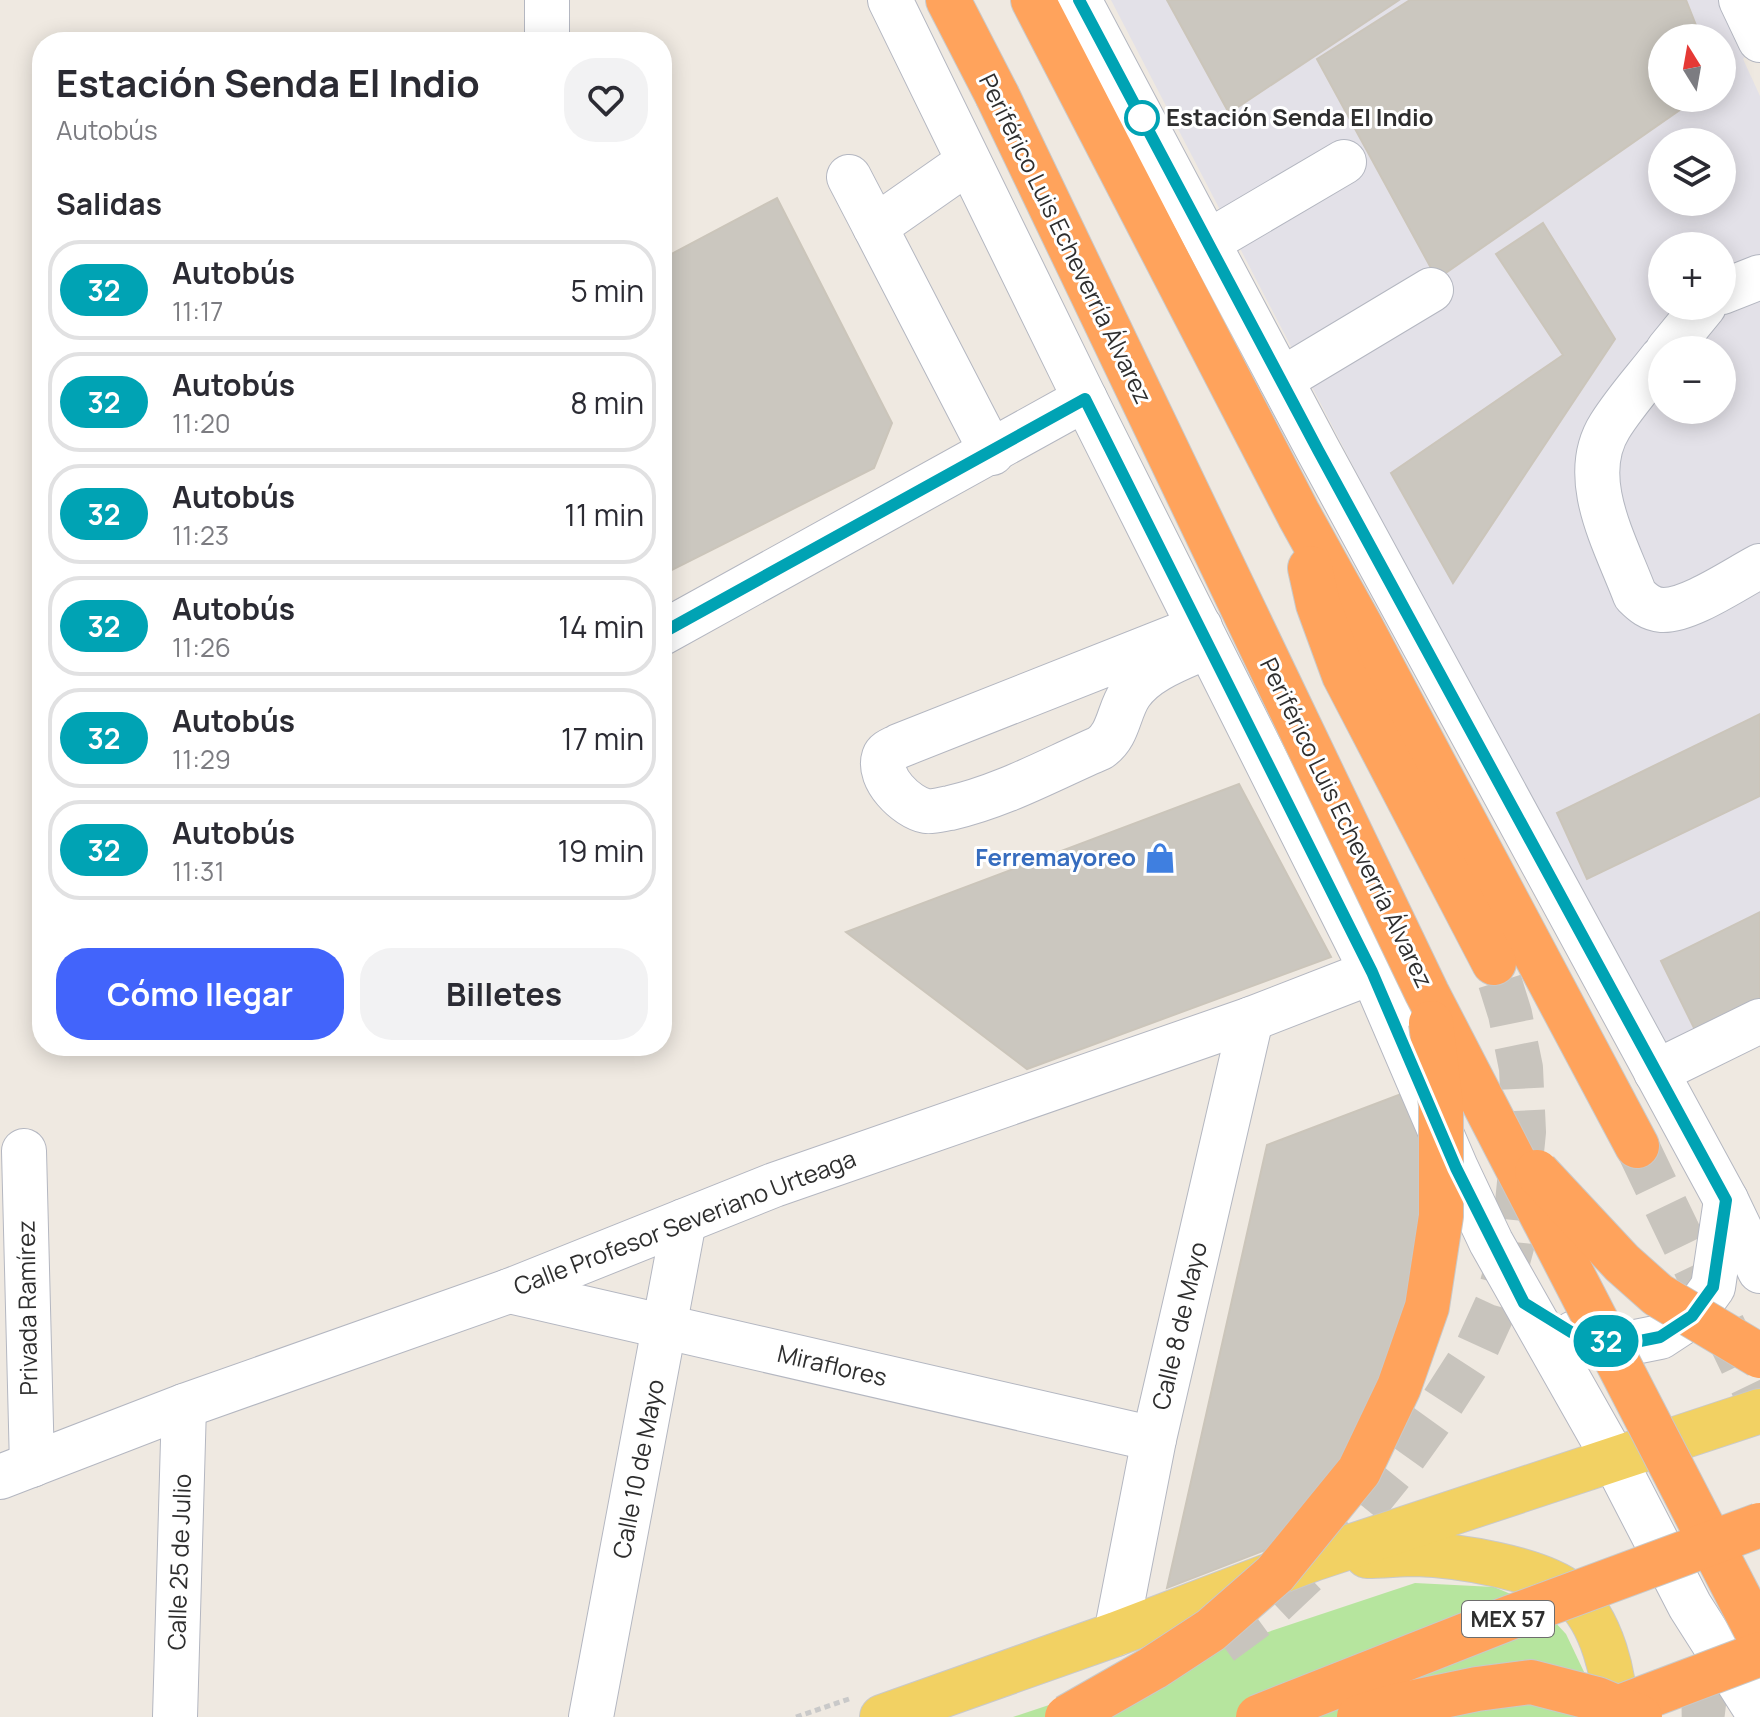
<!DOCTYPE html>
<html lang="es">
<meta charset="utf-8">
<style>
body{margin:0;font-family:Manrope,sans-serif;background:#f2f2f3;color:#2b2b33;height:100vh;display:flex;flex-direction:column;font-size:30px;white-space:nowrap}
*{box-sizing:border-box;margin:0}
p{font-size:26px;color:#7c7c81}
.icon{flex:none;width:44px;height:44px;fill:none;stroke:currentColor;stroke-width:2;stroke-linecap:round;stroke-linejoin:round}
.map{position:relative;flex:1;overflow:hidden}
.side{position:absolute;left:32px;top:32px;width:640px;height:1024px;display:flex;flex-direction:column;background:#fff;border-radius:32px;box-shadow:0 4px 20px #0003}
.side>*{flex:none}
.badge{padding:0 16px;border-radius:26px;font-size:28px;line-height:52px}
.needle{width:52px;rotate:349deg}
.fabs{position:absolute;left:1648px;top:24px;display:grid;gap:16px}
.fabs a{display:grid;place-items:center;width:88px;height:88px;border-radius:50%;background:#fff;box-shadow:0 4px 20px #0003;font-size:40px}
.map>.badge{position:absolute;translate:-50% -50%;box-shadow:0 0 0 4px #fff}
h2{padding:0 24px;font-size:30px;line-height:72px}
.round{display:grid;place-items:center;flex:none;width:84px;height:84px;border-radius:32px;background:#f2f2f3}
.overview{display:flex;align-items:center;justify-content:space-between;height:136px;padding:0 24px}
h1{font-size:38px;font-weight:700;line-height:60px}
.cta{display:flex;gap:16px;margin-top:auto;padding:16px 24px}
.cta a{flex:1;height:92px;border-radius:32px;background:#4264fb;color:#fff;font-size:32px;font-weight:700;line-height:92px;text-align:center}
.cta a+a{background:#f2f2f3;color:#2b2b33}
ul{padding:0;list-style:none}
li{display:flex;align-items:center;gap:24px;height:100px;margin:0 16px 12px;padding:0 8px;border:4px solid #e1e1e2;border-radius:32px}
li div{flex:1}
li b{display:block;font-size:30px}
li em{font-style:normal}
li .badge{min-width:88px;font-weight:700;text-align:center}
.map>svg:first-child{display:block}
.industrial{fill:#e3e1e8;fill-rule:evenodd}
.park{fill:#b6e59e}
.building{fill:#cbc7bf;stroke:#cbc5ba;stroke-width:2}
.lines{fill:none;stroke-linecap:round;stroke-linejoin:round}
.highway-tunnel{stroke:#c8c4bd;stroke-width:44;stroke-dasharray:44 22;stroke-linecap:butt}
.minor-casing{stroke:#b4b7c1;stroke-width:46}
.major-casing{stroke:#c9c9c9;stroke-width:46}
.highway-casing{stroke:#c9c9c9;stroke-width:46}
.path{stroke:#c9c9c9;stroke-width:5;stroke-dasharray:6 4;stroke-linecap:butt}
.minor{stroke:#fff;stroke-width:44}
.major{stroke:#f2d163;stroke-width:44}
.highway{stroke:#ffa35c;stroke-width:44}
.highway-bridge-casing{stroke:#c9c9c9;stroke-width:46;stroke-linecap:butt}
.highway-bridge{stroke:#ffa35c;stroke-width:44}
.line-casing{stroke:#fff;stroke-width:18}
.line{stroke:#00a3b4;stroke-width:12}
.stop-dot{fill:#fff;stroke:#00a3b4;stroke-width:4}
.labels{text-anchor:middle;stroke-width:6;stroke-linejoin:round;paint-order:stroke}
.shield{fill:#fff;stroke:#6d6d6d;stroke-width:2}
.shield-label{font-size:22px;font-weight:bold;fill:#2e2e2e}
.stop-label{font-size:24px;font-weight:bold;fill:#2e2e2e;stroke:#fff;text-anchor:start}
.street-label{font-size:24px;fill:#2e2e2e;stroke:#fff}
.shop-label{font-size:24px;font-weight:bold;fill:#366cbe;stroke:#fff;text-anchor:end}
</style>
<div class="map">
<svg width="1760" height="1717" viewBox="0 0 1760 1717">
<rect width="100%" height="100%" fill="#efe9e1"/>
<!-- industrial -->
<path class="industrial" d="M1111,0H1760V35L1743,59L1760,96V1004L1658,1053ZM1662,38H1722V98H1662ZM1662,142H1722V202H1662ZM1662,246H1722V306H1662ZM1662,350H1722V410H1662Z"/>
<!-- park -->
<path class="park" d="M1415,1583L1494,1587L1541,1607L1566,1634L1585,1674L1584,1717H1013Z"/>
<!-- building -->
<g class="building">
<path d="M1167,0H1399L1229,113Z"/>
<path d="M1410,0H1686L1701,38H1662V98H1697L1437,279L1317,59Z"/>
<path d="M777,198L892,423L874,468L662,575V259Z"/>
<path d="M1543,223L1615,339L1453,583L1391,473L1563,355L1496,254Z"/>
<path d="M1760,714V796L1587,879L1557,813Z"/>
<path d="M1239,784L1331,957L1027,1069L846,932Z"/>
<path d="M1760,912V1004L1697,1034L1661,961Z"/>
<path d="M1409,1091L1435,1162L1408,1345L1299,1537L1167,1588L1267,1145Z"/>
</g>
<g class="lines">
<!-- highway-tunnel -->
<g class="highway-tunnel">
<path d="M1637,1146L1760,1402"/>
<path d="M1221,1643L1270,1607L1326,1554L1399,1464L1437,1411L1475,1352L1496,1306L1513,1243L1524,1132L1521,1068L1510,1014L1494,963"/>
<path d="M1616,1714C1662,1705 1715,1704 1760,1716"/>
</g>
<defs>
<g id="minor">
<path d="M547,0V42"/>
<path d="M890,0L1085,399L1372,972L1456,1168L1491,1242L1615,1461L1690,1606L1760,1716"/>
<path d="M1079,0L1318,450L1726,1200L1760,1271"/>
<path d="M1741,0L1760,40"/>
<path d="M968,162L875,227L992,453"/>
<path d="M849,177L875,227"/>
<path d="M1208,242L1344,162"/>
<path d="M1722,292L1760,277"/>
<path d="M1668,350L1704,306"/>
<path d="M1662,358C1645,380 1625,402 1610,426C1577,478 1616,544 1635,595C1643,603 1650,609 1662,610C1689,611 1735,579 1760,566"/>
<path d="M1281,380L1431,290"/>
<path d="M1200,627L899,746C894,749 886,751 884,757C877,778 906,807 926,811C933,812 943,809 950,808C1003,796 1051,769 1100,748C1119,735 1118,712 1130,694C1147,669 1182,658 1208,646"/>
<path d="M662,633L1085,399"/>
<path d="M1656,1072L1760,1021"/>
<path d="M24,1151L32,1465"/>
<path d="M509,1291L1154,1439"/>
<path d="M1574,1333L1620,1345L1660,1337L1692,1316L1713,1287L1726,1200"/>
<path d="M0,1477L184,1406L509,1291L774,1185L1251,1019L1372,972"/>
<path d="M1116,1634L1154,1439L1251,1019"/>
<path d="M175,1717L184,1406"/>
<path d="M591,1717L684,1221"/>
</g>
<g id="major">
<path d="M1367,1556C1383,1556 1400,1554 1416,1554C1455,1555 1539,1568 1570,1593C1602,1620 1616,1677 1615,1717"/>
<path d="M882,1717L1116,1634L1313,1559L1760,1411"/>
</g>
<g id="highway">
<path d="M948,0L997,95"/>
<path d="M1033,0L1299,515L1360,625L1637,1146"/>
<path d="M1310,568L1318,604L1344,675L1494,963"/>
</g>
</defs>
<!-- minor casing -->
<use href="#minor" class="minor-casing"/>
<!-- major casing -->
<use href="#major" class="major-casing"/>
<!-- highway casing -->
<use href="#highway" class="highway-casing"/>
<!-- path -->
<path class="path" d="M796,1717L849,1699"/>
<!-- minor -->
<use href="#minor" class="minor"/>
<!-- major -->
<use href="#major" class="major"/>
<!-- highway -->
<use href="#highway" class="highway"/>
<defs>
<g id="highway-bridge">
<path d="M997,95L1427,993L1760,1638"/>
<path d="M1537,1172L1622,1263L1658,1295L1760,1356"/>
<path d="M1601,1714L1760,1654"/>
<path d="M1067,1717L1153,1668L1211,1630L1275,1574L1359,1471L1399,1387L1427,1307L1441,1216V1105L1431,1023"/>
<path d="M1258,1717L1509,1618L1760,1525"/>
<path d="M1359,1717L1395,1706L1477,1689L1531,1682L1597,1699L1640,1717"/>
</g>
</defs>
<!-- highway-bridge casing -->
<use href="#highway-bridge" class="highway-bridge-casing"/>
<!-- highway-bridge -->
<use href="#highway-bridge" class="highway-bridge"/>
</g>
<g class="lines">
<defs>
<path id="line" d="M662,633L1085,399L1372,972L1456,1168L1524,1303L1571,1332L1620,1345L1660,1337L1692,1316L1713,1287L1726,1200L1318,450L1079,0"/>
</defs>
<!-- line casing -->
<use href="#line" class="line-casing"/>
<!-- line -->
<use href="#line" class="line"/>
</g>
<!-- icons -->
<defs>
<symbol id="shop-bare" viewBox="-9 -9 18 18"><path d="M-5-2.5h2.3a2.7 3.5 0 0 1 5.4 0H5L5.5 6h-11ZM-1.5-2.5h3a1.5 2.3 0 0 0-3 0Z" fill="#3f7fe0" stroke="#fff" stroke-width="2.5" paint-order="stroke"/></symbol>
</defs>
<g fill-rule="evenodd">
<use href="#shop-bare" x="1138" y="836" width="44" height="44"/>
</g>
<!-- markers -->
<circle class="stop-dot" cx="1142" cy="118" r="16"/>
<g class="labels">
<!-- shield labels -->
<rect class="shield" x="1462" y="1601" width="92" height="36" rx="6"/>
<g class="shield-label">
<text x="1508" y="1627">MEX 57</text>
</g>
<!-- stop labels -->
<g class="stop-label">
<text x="1166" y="126">Estación Senda El Indio</text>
</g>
<!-- street labels -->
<g class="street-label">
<text transform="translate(1065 239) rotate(64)" y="8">Periférico Luis Echeverría Álvarez</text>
<text transform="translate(1346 823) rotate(64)" y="8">Periférico Luis Echeverría Álvarez</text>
<text transform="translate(685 1223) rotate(-21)" y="8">Calle Profesor Severiano Urteaga</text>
<text transform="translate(28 1308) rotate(-91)" y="8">Privada Ramírez</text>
<text transform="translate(1180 1326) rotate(-77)" y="8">Calle 8 de Mayo</text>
<text transform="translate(832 1366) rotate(13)" y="8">Miraflores</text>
<text transform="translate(639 1469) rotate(-79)" y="8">Calle 10 de Mayo</text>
<text transform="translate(180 1562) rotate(-88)" y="8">Calle 25 de Julio</text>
</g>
<!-- shop labels -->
<g class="shop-label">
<text x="1136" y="866">Ferremayoreo</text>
</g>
</g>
</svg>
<div class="fabs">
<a><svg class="needle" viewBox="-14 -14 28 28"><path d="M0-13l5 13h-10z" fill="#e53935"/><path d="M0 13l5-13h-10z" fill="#7c7c81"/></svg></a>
<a><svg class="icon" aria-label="layers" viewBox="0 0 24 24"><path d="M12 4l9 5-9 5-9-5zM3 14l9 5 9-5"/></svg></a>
<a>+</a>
<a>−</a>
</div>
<b class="badge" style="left:1606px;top:1341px;background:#00a3b4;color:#fff">32</b>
<section class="side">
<div class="overview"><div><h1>Estación Senda El Indio</h1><p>Autobús</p></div><a class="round"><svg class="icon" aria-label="heart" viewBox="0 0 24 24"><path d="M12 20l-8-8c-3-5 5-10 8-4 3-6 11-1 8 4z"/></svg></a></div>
<h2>Salidas</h2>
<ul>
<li><span class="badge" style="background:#00a3b4;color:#fff">32</span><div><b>Autobús</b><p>11:17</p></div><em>5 min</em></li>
<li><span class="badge" style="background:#00a3b4;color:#fff">32</span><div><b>Autobús</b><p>11:20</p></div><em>8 min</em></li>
<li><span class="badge" style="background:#00a3b4;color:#fff">32</span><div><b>Autobús</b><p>11:23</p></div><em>11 min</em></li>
<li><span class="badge" style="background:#00a3b4;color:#fff">32</span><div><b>Autobús</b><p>11:26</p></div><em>14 min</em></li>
<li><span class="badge" style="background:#00a3b4;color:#fff">32</span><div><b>Autobús</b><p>11:29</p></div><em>17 min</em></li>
<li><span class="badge" style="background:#00a3b4;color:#fff">32</span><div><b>Autobús</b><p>11:31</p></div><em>19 min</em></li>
</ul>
<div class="cta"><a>Cómo llegar</a><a>Billetes</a></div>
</section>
</div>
